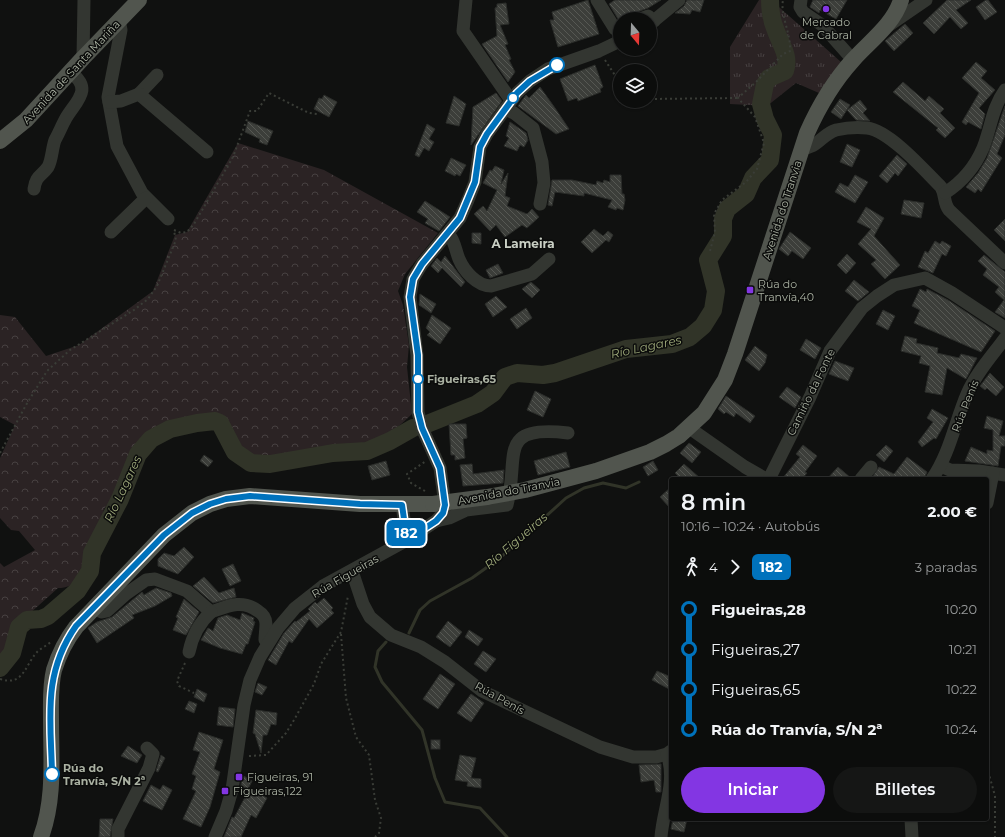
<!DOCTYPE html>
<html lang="es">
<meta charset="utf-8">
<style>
body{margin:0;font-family:Montserrat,sans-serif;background:#151615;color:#f1f3f6;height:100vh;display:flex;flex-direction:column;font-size:15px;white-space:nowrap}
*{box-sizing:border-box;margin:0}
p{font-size:13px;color:#9a9c9d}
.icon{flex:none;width:22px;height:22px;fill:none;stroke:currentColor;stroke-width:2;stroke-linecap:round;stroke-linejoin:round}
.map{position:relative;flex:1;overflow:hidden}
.details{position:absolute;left:669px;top:477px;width:320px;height:344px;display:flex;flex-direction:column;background:#0c0d0c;border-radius:4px;box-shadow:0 1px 3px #0004,0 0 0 1px #2c2d2d}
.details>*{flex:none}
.badge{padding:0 8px;border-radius:6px;font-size:14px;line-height:26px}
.needle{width:26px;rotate:161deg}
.controls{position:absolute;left:613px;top:12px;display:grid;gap:8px}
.controls a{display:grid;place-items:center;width:44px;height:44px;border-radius:50%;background:#0c0d0c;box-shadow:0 1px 3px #0004,0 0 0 1px #2c2d2d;font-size:20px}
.map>.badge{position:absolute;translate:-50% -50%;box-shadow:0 0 0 2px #fff}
.legs{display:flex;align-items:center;gap:6px;height:44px;padding:0 12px;font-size:13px}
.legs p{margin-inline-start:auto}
.head{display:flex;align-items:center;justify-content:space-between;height:68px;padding:0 12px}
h1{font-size:22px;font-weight:600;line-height:30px}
.button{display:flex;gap:8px;margin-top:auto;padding:8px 12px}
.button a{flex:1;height:46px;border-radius:24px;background:#8336e3;color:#fff;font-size:16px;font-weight:600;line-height:46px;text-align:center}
.button a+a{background:#151615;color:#f1f3f6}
ul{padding:0 12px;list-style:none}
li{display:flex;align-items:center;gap:14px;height:40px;font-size:15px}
li i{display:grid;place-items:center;width:6px;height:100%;margin:0 5px;background:currentColor}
li i::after{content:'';width:10px;height:10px;margin:-5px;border:3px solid;border-radius:50%;background:#0c0d0c}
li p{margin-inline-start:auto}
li:first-child i{background:linear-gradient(#0000 50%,currentColor 0)}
li:last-child i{background:linear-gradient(currentColor 50%,#0000 0)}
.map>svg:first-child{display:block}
.forest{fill:url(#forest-crowns)}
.park{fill:url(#park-tufts)}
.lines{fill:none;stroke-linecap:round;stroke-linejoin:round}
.stream{stroke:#313428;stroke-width:3}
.river{stroke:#313428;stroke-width:18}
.building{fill:url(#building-back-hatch);stroke:#2b2d2a}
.path{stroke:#3a3d37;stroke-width:2;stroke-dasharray:2 3;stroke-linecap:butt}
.minor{stroke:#333631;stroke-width:13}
.major{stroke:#51554e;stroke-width:16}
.major-bridge{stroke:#51554e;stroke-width:16}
.line-1-casing{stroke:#fff;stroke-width:9}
.line-1{stroke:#0072bc;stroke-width:6}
.poi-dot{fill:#8336e3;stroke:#0b0c0b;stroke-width:1.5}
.stop-1-dot{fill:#fff;stroke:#0072bc;stroke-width:2}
.labels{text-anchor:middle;stroke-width:3;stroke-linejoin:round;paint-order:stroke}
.poi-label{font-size:11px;fill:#aab1a2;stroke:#0b0c0b;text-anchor:start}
.street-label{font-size:11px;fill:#aab1a2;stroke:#0b0c0b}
.stop-label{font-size:11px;font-weight:bold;fill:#aab1a2;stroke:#0b0c0b;text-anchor:start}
.neighbourhood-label{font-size:12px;font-weight:bold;fill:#c8cec3;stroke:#0b0c0b}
.water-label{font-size:12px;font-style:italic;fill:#9faa7b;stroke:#0b0c0b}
</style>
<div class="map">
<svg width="1005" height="837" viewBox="0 0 1005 837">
<defs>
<pattern id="forest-crowns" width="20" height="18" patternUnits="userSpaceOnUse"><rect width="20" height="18" fill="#2b2324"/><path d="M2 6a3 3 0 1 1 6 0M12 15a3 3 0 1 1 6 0" fill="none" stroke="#474141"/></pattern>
<pattern id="park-tufts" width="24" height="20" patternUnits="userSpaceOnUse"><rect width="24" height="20" fill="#2b2324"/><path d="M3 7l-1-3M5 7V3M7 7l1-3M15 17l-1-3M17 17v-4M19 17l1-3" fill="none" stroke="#474141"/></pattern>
<pattern id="building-back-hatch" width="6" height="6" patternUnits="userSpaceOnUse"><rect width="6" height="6" fill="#3c3e3a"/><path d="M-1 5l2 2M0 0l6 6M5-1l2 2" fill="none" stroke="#565853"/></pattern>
</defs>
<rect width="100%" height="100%" fill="#101110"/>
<!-- forest -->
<path class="forest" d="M238,143L324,170L438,233L405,274L398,291L403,305L409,345L407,367L412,414C399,426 387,438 370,444C360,448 349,445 339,446C314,448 268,466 246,454C230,445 232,423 219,414L174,424L150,434L142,439L136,446L130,459L127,473L120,479L117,492L104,509L102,518L85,557C86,575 76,588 58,588L28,615L19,619L10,629L3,658L0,660V563L4,567L35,550L19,531L11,530L0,518V458L15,425L0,417V315L15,317L46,356L79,345L153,291L175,235L187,232Z"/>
<!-- park -->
<path class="park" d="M759,0H771L841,62L819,93L796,83L767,106L730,104V47Z"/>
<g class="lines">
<!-- stream -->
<g class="stream">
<path d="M409,633L420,610L430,601L472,578L500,558L566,498L584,488L603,483L626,488L639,482"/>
<path d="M386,642L378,651L375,667L382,682L422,730L435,778L445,802L480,808L507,837"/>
</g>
<!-- river -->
<g class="river">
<path d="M427,424L477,404L493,393L505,377L517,373L543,375L555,373L626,349L672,344L690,337L703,326L713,310L716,291L708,260L723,236V219L727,209L746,194L753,178L770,160L773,135L765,119L761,104L765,84L769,78L785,71C790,56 781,45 776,31C772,22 770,10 770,0"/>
<path d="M0,668L12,653L19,627L27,620L41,619L48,616L77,591L90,571L92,553L120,499L138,454L151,439L170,429L197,423L215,421L220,423L235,452L251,463L270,464L333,453L367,451L390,441L413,428"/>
</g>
</g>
<!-- building -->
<g class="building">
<path d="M588,0L599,34L558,47L550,20H554L552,12Z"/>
<path d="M615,0H661L648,8L637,12L630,19H620V22L609,4Z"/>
<path d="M687,0H704L700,12L692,10L690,14L675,13L684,6Z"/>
<path d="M813,0H847L836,19L820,10L819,13L810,7Z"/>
<path d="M947,0H971L956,10L968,23L961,29L950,17L934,34L923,23Z"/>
<path d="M986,0H988L997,12L985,20L976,7Z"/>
<path d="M506,3L509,24L500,25L508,44L505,45L511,59L509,60L515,72L508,82L482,44L497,36L495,8L497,7V4Z"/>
<path d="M905,24L913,33L894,51L885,41Z"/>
<path d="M976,62L987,71L981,78L995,90L979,108L985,114L981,129L968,122L966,125L962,122L979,93L962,78Z"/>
<path d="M595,65L603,87L600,89L601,92L578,101L577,98L568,101L560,79Z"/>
<path d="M903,82L925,101L929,96L944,109L940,113L955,128L945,138L936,130L938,128L893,92Z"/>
<path d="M540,87L555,108L569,129L556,134L518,106L526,95L529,98Z"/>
<path d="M496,93L502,101L471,145L473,107Z"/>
<path d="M324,95L337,102L329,117L314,109L319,98L322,99Z"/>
<path d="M454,96L466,104L459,126L446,123Z"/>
<path d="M840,99L850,105L841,119L831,112Z"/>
<path d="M860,100L867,109L863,113L870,121L856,120L847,110Z"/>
<path d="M1005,106V135L997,154L1002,158L981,192L978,189L975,193L966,187L978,173L987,158Z"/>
<path d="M248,121L273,131L267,145L259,142L260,139L245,132Z"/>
<path d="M510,122L526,133L528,140L524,147L520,145L517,151L504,146L509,138L506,136Z"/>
<path d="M427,124L435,129L429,139L434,142L429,151L424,148L419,157L415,155Z"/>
<path d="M847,144L860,150L852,167L840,162Z"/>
<path d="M897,155L907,164L898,176L895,173L887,183L879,176Z"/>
<path d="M451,158L466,165L460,176L456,174L455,176L445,171Z"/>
<path d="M495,166L504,170L501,184L508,173L505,196L510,198L507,206L527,214L532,209L539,217L527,228L522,225L505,237L496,225L490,231L474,214L483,206L487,211L497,190L483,183L490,170L492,171Z"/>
<path d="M610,175H621L622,194H624L625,200L623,210L617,208L616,210L608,207L612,200L584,193V196L555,192L552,206L548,205L552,180H572L596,185L597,181L603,183L604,180L610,182Z"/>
<path d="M855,175L868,182L855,203L835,192L840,183L848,187Z"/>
<path d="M904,200L924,203L921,218L901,214Z"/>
<path d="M425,201L450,217L439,231L425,223L428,219L417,212Z"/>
<path d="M866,207L884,218L874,236L900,265L885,279L871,264L876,260L858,244L871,229L857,222Z"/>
<path d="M1005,219V241L994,230Z"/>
<path d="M594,229L603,236L608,231L613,235L609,242L606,240L592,253L581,242Z"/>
<path d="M790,232L811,248L803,259L792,251L788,256L779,249Z"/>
<path d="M472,233H481V244L472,243Z"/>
<path d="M935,241L940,244L942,241L951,246L946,256L942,254L933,273L918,267L925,251L928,253Z"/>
<path d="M847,254L856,263L846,274L837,265Z"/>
<path d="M984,255L1005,272V318L995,312L1004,300L995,292L999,287L983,275L987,269L978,261Z"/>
<path d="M445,256L465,282L461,287L442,268L438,273L431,266L437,258L441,262Z"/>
<path d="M498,264L503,273L490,278L486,270Z"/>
<path d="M854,280L869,292L858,301L845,291Z"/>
<path d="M531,282L540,290L532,298L522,289Z"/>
<path d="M920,289L926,292L927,289L948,300L995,331L981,352L914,323L920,310L912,306Z"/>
<path d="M420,294L436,304L431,313L419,305Z"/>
<path d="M496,296L507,307L493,317L485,304Z"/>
<path d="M526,308L532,318L517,329L510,319Z"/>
<path d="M883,310L895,316L888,330L876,324Z"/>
<path d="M432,315L451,328L440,344L427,335L430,332L426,328Z"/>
<path d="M905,336L917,339L916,343L938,348L937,353L959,358L961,354L977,358L966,379L947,368L942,395L925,392L930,366L919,363L921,356L901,351Z"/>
<path d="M806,339L821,348L815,359L800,350Z"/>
<path d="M755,346L767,355L765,363L759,371L745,360Z"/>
<path d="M835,361L854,368L848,381L829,374Z"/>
<path d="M990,373L1004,387L996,396L987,388L985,390L980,386Z"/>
<path d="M787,387L801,397L795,408L779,397Z"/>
<path d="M535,391L551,399L543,417L527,410Z"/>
<path d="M726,396L755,416L750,423L736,413L734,417L726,412L724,414L718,409Z"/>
<path d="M932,409L948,418L936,439L934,438L922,447L918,442L933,422L927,418Z"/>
<path d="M987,416L1003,421L999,436H1005V446H1001L998,466L965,461L971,447L987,454V450L993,451V430L984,428Z"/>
<path d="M449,424H466L467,438L463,439L465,458L455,460V455H451Z"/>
<path d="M689,443L701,452L692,463L680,453Z"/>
<path d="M803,445L817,456L805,472L807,473L802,479H782L800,457L796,454Z"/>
<path d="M886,445L893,451L884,462L876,455Z"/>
<path d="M566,452L570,467L538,475L534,461Z"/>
<path d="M204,455L213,461L208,467L200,461Z"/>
<path d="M907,457L927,472L924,479H871L879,467L894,474Z"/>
<path d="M386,461L390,475L372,480L368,466Z"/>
<path d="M653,461L658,470L648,476L643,467Z"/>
<path d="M472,464L473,474L504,470L503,483L463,486L460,465Z"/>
<path d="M684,464L701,479H681L675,473Z"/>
<path d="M838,467L852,479H827Z"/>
<path d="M671,487V509L660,497Z"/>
<path d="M184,547L194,557L178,574L158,566V559L164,553L174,556Z"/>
<path d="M233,564L241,581L230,586L222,569Z"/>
<path d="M204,577L219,593L234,588L236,597L213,603L193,586Z"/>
<path d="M156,588L171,593L172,596L155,606L132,615L134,618L97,643L88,628L97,622L112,617L142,592L144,595Z"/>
<path d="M324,598L333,608L331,610L334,613L317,628L309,619L292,643L289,641L276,665L268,660L284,633L295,621L296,622L310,611L308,609L315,602L317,604Z"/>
<path d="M184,599L199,612L186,635L173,630L178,618L176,617Z"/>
<path d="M242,613L254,618L253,621L255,622L248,644H246L242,654L220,648L201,640L208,628L213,631L218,618L227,615L240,620Z"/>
<path d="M448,621L462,632L450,647L436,637Z"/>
<path d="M469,630L483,639L478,646L465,637Z"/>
<path d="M483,651L496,659L486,672L474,664Z"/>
<path d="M657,671L671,677V690L652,680Z"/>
<path d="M440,674L455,684L438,709L423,699Z"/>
<path d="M258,683L267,687L262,695L255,692Z"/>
<path d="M197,689L207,694L204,702L194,697Z"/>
<path d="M471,694L484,703L471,722L457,713Z"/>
<path d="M189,701L197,704L194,713L185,709Z"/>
<path d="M219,707L235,709L233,727L217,725Z"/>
<path d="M256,710L277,713L276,725L271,724L267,735H263L261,753L255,734L253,733Z"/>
<path d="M199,732L223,740L214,769L220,772L210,807L201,827L183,819L196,791L192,789L196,776L192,774L200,752L193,750Z"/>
<rect x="431" y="740" width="9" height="9"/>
<path d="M128,746L142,755L137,763L121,756Z"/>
<path d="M161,755L165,758L158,772L156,771Z"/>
<path d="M460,755L476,758L471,778L481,779V788L467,786L468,782L455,780Z"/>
<path d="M661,764V792H656L654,780L641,782L639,765Z"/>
<path d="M242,775L252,781L248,789L241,786Z"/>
<path d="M151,785L160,790L163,785L172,790L162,810L143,801Z"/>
<path d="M250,788L267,798L256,818L251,815L241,837H224L232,817L234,818Z"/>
<path d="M100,819H113L110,837H99Z"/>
<path d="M673,819H687L684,832L671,829Z"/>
</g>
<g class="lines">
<!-- path -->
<g class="path">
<path d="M605,60L620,83"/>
<path d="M650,99L738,98"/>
<path d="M174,230L181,233L187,232L194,224L233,157L250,111H257L269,93L309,113L317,114"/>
<path d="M710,251L715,232L714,214L722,200L746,182L757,169L764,143L755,117L738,98L756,82L783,54L790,51C791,33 780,15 783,0"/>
<path d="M0,453L26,405L47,371L70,350L134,310L148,299L157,286L176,240L174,231"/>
<path d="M425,491L411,483L407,474L426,461"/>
<path d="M341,634L346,698L356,737L369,755L375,800L381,818L379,833L375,837"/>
<path d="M185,663L177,681L179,686L194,693"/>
<path d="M0,679C24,687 25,664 38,651C42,648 47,645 51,642"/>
<path d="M987,724L989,737L987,758"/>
<path d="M249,756L266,755L286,733L294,720L314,684L321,664L341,632L348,596"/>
<path d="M987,767L995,796V837"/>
</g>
<!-- minor -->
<g class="minor">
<path d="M466,0L463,31L508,96L513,98"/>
<path d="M597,0L615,29L620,31"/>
<path d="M801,0L800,7L803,12L822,25L853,60"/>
<path d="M640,19L648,16L654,21"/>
<path d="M117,22L120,25L121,30L108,97L117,146L142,193L168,219"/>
<path d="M650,24L679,0"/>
<path d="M888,26L926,0"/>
<path d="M83,58L84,0"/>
<path d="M139,94L157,75"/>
<path d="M109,102L121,101L139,94L207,152"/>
<path d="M505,109L514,113L533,128L542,162L544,183L540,204"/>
<path d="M802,148C817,149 822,134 836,130C845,128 858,127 867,128C890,131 924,170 941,187C946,195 943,202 949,210L1005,263"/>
<path d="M34,189C36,175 41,177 48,167C52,160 52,148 55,140C59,133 62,125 66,118C76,101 94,89 70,72"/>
<path d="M945,193C962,182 975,167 983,148C991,128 992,108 1005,90"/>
<path d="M111,232L146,198"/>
<path d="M448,233C455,241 455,249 459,259C464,271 477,286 491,286L532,274L549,259"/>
<path d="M688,427L745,467L766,479"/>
<path d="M941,466L950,470L979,471L1005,475"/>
<path d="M769,479L810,397L830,351L862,308L877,296L894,285L925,278L952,293L1005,328"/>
<path d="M861,479L871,467"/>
<path d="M932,479C950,453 955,422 967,394C976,373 992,356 1005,338"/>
<path d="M987,503L993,473"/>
<path d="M402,505L407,540"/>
<path d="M436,521L449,518L466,510L507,505C520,458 495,424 568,433"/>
<path d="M352,571L363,604L370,617L391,635L421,647L445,662L482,691L600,747L633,757H656L667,754L671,751"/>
<path d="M93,608L102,612L107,611L126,594L146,580L155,579L187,591L211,612C228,606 242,599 258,611C263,614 266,618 266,624C266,629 265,635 265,640L268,643"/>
<path d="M189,652C192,637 199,623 211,612"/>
<path d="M911,819L912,837"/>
<path d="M118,837V829L149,768L153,754L147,748"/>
<path d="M215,837L226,811L232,790L244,705L250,680L260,657L278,628L295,608L323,586L407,540L436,521L443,513L445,505L440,468L422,428L418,412L417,355L410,297L413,279L422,264L460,218L468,200L475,182L480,147L487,134L517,93L530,81L548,69L599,51L620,41"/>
<path d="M661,837C663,809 677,782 667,754"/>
</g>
<!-- major -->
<g class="major">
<path d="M0,141L26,120L83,58L139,0"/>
<path d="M487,497L525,490L596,471L650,452L666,444L679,436L704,413L725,380L735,354L807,133C819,106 833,82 853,60C870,41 893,25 901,0"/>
<path d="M41,837C55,799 51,759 51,719C51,703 50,686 54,670C59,654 66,640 76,627L164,535L192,513L210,504L226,499L250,496L360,504H433"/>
</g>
<!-- major-bridge -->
<path class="major-bridge" d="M433,504L487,497"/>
</g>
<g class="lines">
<defs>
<path id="line-1" d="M52,774C51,720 42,674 76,626L164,535L192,513L210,504L226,499L250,496L360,504L402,505L407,540L436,521L443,513L445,505L440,468L422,428L418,412V355L410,297L413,279L422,264L460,218L475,182L480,147L487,134L517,93L530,81L557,65"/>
</defs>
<!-- line-1 casing -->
<use href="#line-1" class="line-1-casing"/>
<!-- line-1 -->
<use href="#line-1" class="line-1"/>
</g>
<!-- markers -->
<g class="poi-dot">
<circle cx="826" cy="9" r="4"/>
<rect x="746" y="286" width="8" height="8" rx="2"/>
<rect x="235" y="773" width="8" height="8" rx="2"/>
<rect x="221" y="787" width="8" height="8" rx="2"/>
</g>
<g class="stop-1-dot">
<circle cx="557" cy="65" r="7"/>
<circle cx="513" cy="98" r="5"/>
<circle cx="418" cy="379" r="5"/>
<circle cx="52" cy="774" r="7"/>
</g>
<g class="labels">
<!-- poi labels -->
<g class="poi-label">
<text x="826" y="26" text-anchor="middle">Mercado<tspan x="826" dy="13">de Cabral</tspan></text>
<text x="758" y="288">Rúa do<tspan x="758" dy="13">Tranvía,40</tspan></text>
<text x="247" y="781">Figueiras, 91</text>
<text x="233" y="795">Figueiras,122</text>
</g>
<!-- street labels -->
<g class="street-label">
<text transform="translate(71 72) rotate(-47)" y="4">Avenida de Santa Mariña</text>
<text transform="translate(782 210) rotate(-72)" y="4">Avenida do Tranvia</text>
<text transform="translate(811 392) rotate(-64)" y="4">Camiño da Fonte</text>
<text transform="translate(965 406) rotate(-68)" y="4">Rúa Penís</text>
<text transform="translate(509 491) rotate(-11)" y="4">Avenida do Tranvia</text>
<text transform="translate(345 576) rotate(-30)" y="4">Rúa Figueiras</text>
<text transform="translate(500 698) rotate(29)" y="4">Rúa Penís</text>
</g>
<!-- stop labels -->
<g class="stop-label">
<text x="427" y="383">Figueiras,65</text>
<text x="63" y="772">Rúa do<tspan x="63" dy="13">Tranvía, S/N 2ª</tspan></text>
</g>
<!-- neighbourhood labels -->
<g class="neighbourhood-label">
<text x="523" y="248">A Lameira</text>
</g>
<!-- water labels -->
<g class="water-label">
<text transform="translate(646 347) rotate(-12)" y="4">Río Lagares</text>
<text transform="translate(123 489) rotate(-65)" y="4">Río Lagares</text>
<text transform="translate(516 541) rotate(-41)" y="4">Río Figueiras</text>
</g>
</g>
</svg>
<div class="controls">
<a><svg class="needle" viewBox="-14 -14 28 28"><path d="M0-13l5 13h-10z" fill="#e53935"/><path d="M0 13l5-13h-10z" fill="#9a9c9d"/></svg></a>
<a><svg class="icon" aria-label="layers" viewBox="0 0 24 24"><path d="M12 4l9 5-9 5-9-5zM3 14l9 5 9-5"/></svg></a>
</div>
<b class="badge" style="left:406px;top:533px;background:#0072bc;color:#fff">182</b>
<section class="details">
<div class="head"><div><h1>8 min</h1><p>10:16 – 10:24 · Autobús</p></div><b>2.00 €</b></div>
<div class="legs"><svg class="icon" aria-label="walk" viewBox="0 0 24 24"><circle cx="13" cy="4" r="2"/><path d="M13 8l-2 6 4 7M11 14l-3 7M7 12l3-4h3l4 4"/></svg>4<svg class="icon" aria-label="forward" viewBox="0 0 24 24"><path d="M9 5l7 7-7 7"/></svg><b class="badge" style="background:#0072bc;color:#fff">182</b><p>3 paradas</p></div>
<ul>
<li><i style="color:#0072bc"></i><b>Figueiras,28</b><p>10:20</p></li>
<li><i style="color:#0072bc"></i><span>Figueiras,27</span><p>10:21</p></li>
<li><i style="color:#0072bc"></i><span>Figueiras,65</span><p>10:22</p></li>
<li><i style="color:#0072bc"></i><b>Rúa do Tranvía, S/N 2ª</b><p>10:24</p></li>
</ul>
<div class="button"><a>Iniciar</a><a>Billetes</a></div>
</section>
</div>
